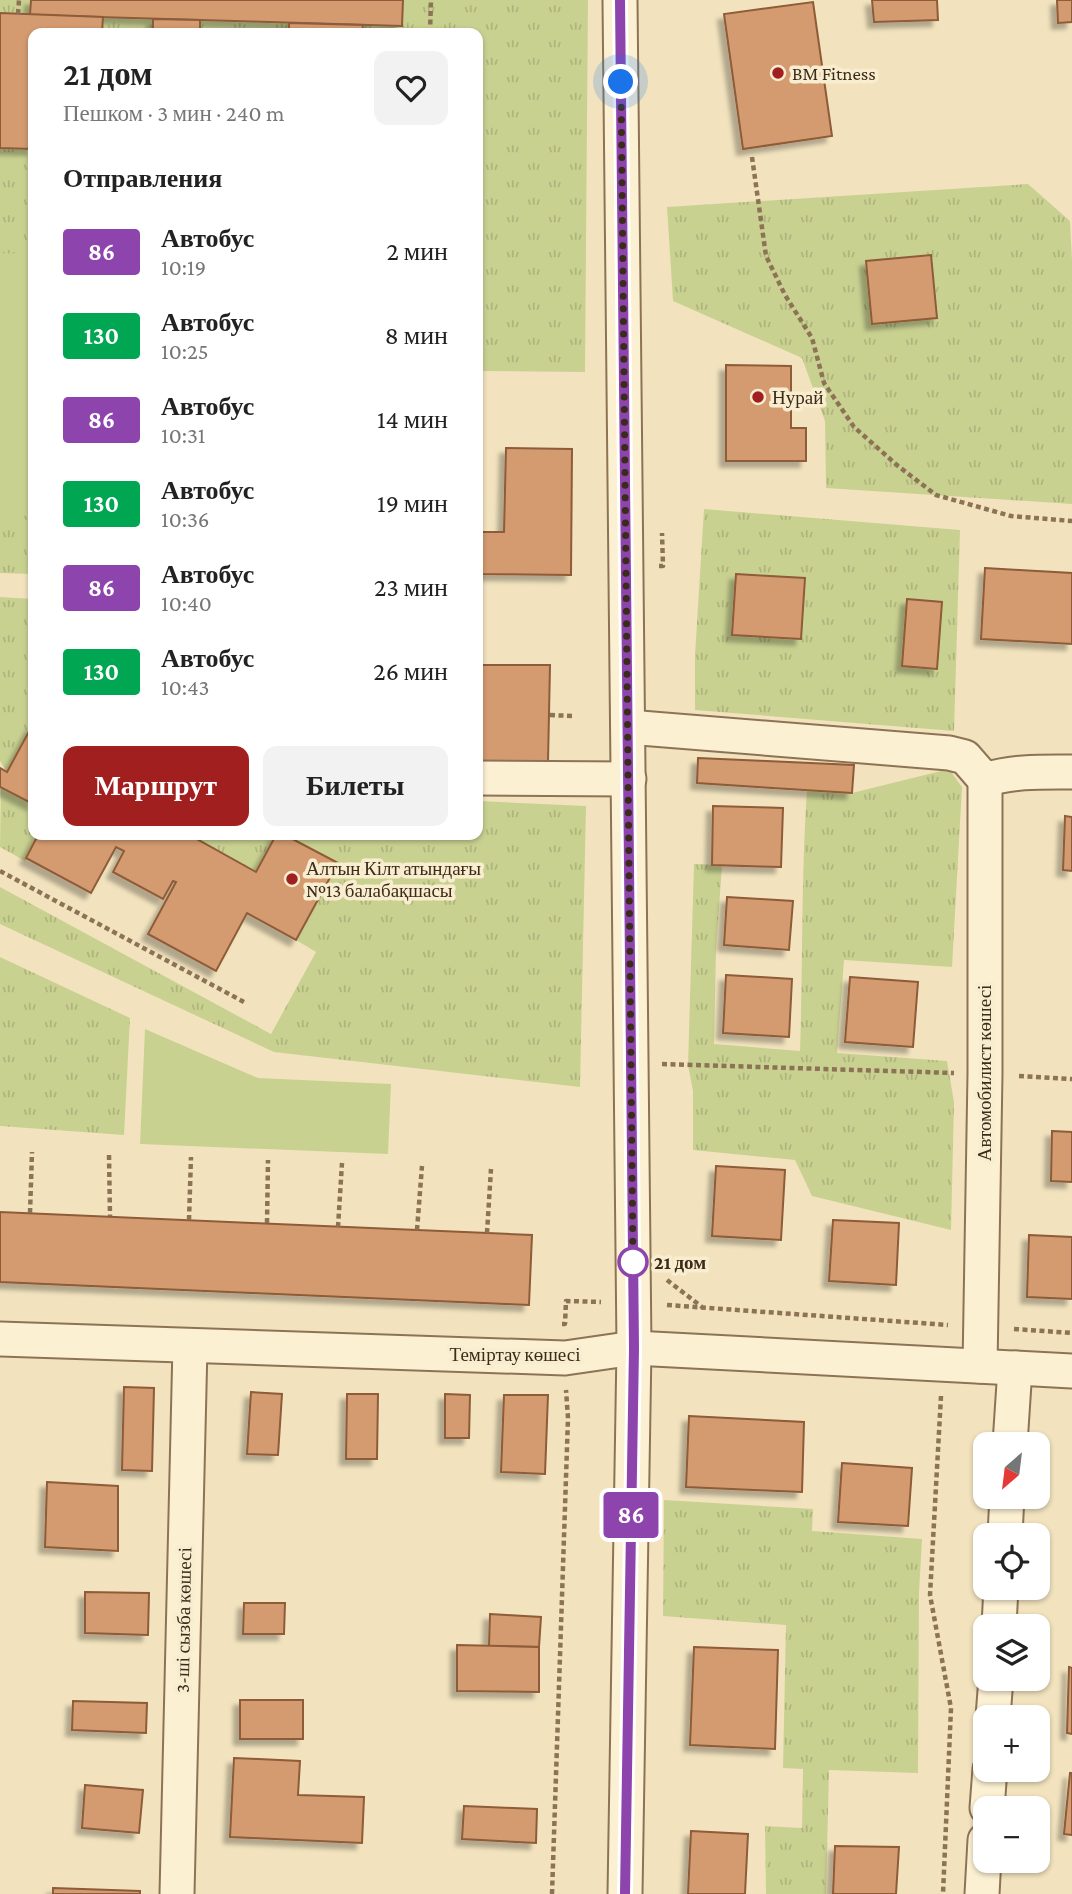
<!DOCTYPE html>
<html lang="ru">
<meta charset="utf-8">
<style>
body{margin:0;font-family:"Crimson Pro",serif;background:#f2f2f2;color:#222;height:100vh;display:flex;flex-direction:column;font-size:26px;white-space:nowrap}
*{box-sizing:border-box;margin:0}
p{font-size:23px;color:#767676}
.icon{flex:none;width:38px;height:38px;fill:none;stroke:currentColor;stroke-width:2;stroke-linecap:round;stroke-linejoin:round}
.map{position:relative;flex:1;overflow:hidden}
.details{position:absolute;left:28px;top:28px;width:455px;height:812px;display:flex;flex-direction:column;background:#fff;border-radius:14px;box-shadow:0 2px 5px #0004}
.details>*{flex:none}
.badge{padding:0 14px;border-radius:5px;font-size:24px;line-height:46px}
.needle{width:46px;rotate:208deg}
.fabs{position:absolute;left:973px;top:1432px;display:grid;gap:14px}
.fabs a{display:grid;place-items:center;width:77px;height:77px;border-radius:14px;background:#fff;box-shadow:0 2px 5px #0004;font-size:35px}
.you{position:absolute;width:35px;height:35px;margin:-18px;border:5px solid #fff;border-radius:50%;background:#1a73e8;box-shadow:0 0 0 10px #1a73e833}
.map>.badge{position:absolute;translate:-50% -50%;box-shadow:0 0 0 4px #fff}
h2{padding:0 35px;font-size:26px;line-height:63px}
.round{display:grid;place-items:center;flex:none;width:74px;height:74px;border-radius:14px;background:#f2f2f2}
.head{display:flex;align-items:center;justify-content:space-between;height:119px;padding:0 35px}
h1{font-size:33px;font-weight:600;line-height:52px}
.button{display:flex;gap:14px;margin-top:auto;padding:14px 35px}
.button a{flex:1;height:80px;border-radius:14px;background:#a21f1f;color:#fff;font-size:28px;font-weight:600;line-height:80px;text-align:center}
.button a+a{background:#f2f2f2;color:#222}
ul{padding:0;list-style:none}
li{display:flex;align-items:center;gap:21px;height:84px;padding:0 35px}
li div{flex:1}
li b{display:block;font-size:26px}
li em{font-style:normal}
li .badge{min-width:77px;font-weight:700;text-align:center}
.map>svg:first-child{display:block}
.grass{fill:url(#grass-tufts)}
.green{fill:#c9d191}
.building{fill:#d49b70;stroke:#8e5b38;stroke-width:2;filter:url(#shadow)}
.lines{fill:none;stroke-linecap:round;stroke-linejoin:round}
.minor-casing{stroke:#8d7355;stroke-width:37}
.path{stroke:#8d7355;stroke-width:4.5;stroke-dasharray:5 3.5;stroke-linecap:butt}
.minor{stroke:#fcf0d3;stroke-width:33}
.line-casing{stroke:#fff;stroke-width:16}
.line{stroke:#8e44ad;stroke-width:10}
.walk{stroke:#3b2b1b;stroke-width:7;stroke-dasharray:0 12.6}
.poi-dot{fill:#a21f1f;stroke:#f9edcf;stroke-width:2.5}
.stop-dot{fill:#fff;stroke:#8e44ad;stroke-width:3.5}
.labels{text-anchor:middle;stroke-width:7;stroke-linejoin:round;paint-order:stroke}
.poi-label{font-size:19px;fill:#3b2b1b;stroke:#f9edcf;text-anchor:start}
.street-label{font-size:19px;fill:#3b2b1b;stroke:#f9edcf}
.stop-label{font-size:19px;font-weight:bold;fill:#3b2b1b;stroke:#f9edcf;text-anchor:start}
</style>
<div class="map">
<svg width="1072" height="1894" viewBox="0 0 1072 1894">
<defs>
<pattern id="grass-tufts" width="24" height="20" patternUnits="userSpaceOnUse" patternTransform="scale(1.75)"><rect width="24" height="20" fill="#c9d191"/><path d="M3 7l-1-3M5 7V3M7 7l1-3M15 17l-1-3M17 17v-4M19 17l1-3" fill="none" stroke="#aeb47c"/></pattern>
<filter id="shadow"><feDropShadow dx="-6" dy="6" stdDeviation="2" flood-color="#0004"/></filter>
</defs>
<rect width="100%" height="100%" fill="#f2e3be"/>
<!-- grass -->
<g class="grass">
<path d="M0,0H588L585,372L478,371V33H33V574L0,573Z"/>
<path d="M1028,184L1070,221L1072,261V504L826,488L825,421L802,358L673,301L667,207Z"/>
<path d="M704,509L960,530L954,731L695,710V655Z"/>
<path d="M0,597L33,599V724L7,772L0,761Z"/>
<path d="M949,769L962,787L952,967L844,960L837,1053L947,1061L954,1102L951,1230L812,1196L795,1160L693,1150V1091L688,1065L694,864L722,865L716,951L714,1044L800,1051C803,964 801,877 807,790L852,793Z"/>
<path d="M1,786L33,804V835H38L25,861L0,847Z"/>
<path d="M478,801L586,806L580,1087L274,1052L0,924V887L271,1034L316,952L296,940L338,864L285,835H478Z"/>
<path d="M199,835H276L256,872L197,839Z"/>
<path d="M0,957L130,1018L124,1135L0,1126Z"/>
<path d="M664,1500L813,1509L812,1531L922,1539L919,1593L918,1773L829,1770L826,1894H766L765,1826L802,1828L803,1769L783,1768L786,1625L663,1616Z"/>
</g>
<!-- green -->
<g class="green">
<path d="M0,253L33,254V516L0,515Z"/>
<path d="M145,1029L258,1078L391,1084L388,1154L140,1144Z"/>
</g>
<!-- building -->
<g class="building">
<path d="M31,0H403L402,26L30,15Z"/>
<path d="M872,0H937L938,20L874,22Z"/>
<path d="M1057,0H1072V22L1058,23Z"/>
<path d="M813,2L832,136L743,149L724,14Z"/>
<path d="M0,13L103,17L102,33H33V149L0,148Z"/>
<path d="M153,19L200,20V33H153Z"/>
<path d="M289,23L363,25L362,33H289Z"/>
<path d="M931,255L937,318L872,324L866,261Z"/>
<path d="M726,365L791,366V428H806V461H726Z"/>
<path d="M506,448L572,449L571,575L478,574V532H504Z"/>
<path d="M985,568L1072,573V644L981,639Z"/>
<path d="M736,574L805,578L801,639L732,635Z"/>
<path d="M907,599L942,602L937,669L902,666Z"/>
<path d="M478,665H550L548,762L478,761Z"/>
<path d="M33,724V804L0,787V768L7,772Z"/>
<path d="M698,758L854,765L852,793L697,783Z"/>
<path d="M713,806L783,808L781,867L712,865Z"/>
<path d="M1065,816L1072,817V871L1063,870Z"/>
<path d="M38,835H199L197,839L256,872L276,835H285L338,863L296,940L247,913L216,971L148,934L176,882L173,881L163,899L113,872L124,851L116,847L91,893L26,858Z"/>
<path d="M727,897L793,901L789,950L724,945Z"/>
<path d="M726,975L792,979L789,1037L723,1033Z"/>
<path d="M850,977L918,982L913,1047L845,1042Z"/>
<path d="M1052,1131L1072,1132V1182L1051,1181Z"/>
<path d="M716,1166L785,1170L781,1240L712,1236Z"/>
<path d="M0,1212L532,1235L529,1305L0,1282Z"/>
<path d="M833,1220L899,1223L896,1285L829,1281Z"/>
<path d="M1029,1235L1072,1237V1299L1027,1297Z"/>
<path d="M124,1387L154,1388L152,1471L122,1470Z"/>
<path d="M251,1392L282,1394L278,1455L247,1454Z"/>
<path d="M347,1394H378L377,1459H346Z"/>
<path d="M445,1394L470,1395L469,1438H445Z"/>
<path d="M504,1395H548L545,1474L501,1472Z"/>
<path d="M689,1416L804,1422L802,1492L686,1487Z"/>
<path d="M842,1463L912,1468L908,1526L838,1522Z"/>
<path d="M47,1482L118,1486V1551L45,1547Z"/>
<path d="M85,1592L149,1593L148,1635L85,1633Z"/>
<path d="M244,1603H285L284,1634H243Z"/>
<path d="M490,1614L541,1617L539,1647L489,1646Z"/>
<path d="M457,1645L539,1647V1692L457,1691Z"/>
<path d="M694,1647L778,1650L775,1749L690,1745Z"/>
<path d="M1069,1667L1072,1668V1734L1067,1733Z"/>
<rect x="240" y="1700" width="63" height="39"/>
<path d="M73,1701L147,1703L146,1733L72,1730Z"/>
<path d="M234,1758L300,1761L298,1795L364,1797L362,1843L230,1837Z"/>
<path d="M1070,1773H1072V1835L1064,1834Z"/>
<path d="M85,1785L143,1790L139,1833L82,1828Z"/>
<path d="M464,1806L537,1809L536,1843L462,1839Z"/>
<path d="M691,1831L748,1834L745,1894H688Z"/>
<path d="M835,1846L899,1847L896,1894H833Z"/>
<path d="M53,1888L140,1891V1894H53Z"/>
</g>
<g class="lines">
<defs>
<g id="minor">
<path d="M620,0L634,1348L625,1894"/>
<path d="M628,727L949,753L965,757L985,780C1013,771 1042,772 1072,772"/>
<path d="M478,778L629,779"/>
<path d="M0,1339L565,1358L634,1348L1072,1371"/>
<path d="M980,1366L985,1074V780"/>
<path d="M1010,1444L1015,1368"/>
<path d="M1005,1535L1007,1496"/>
<path d="M999,1626L1001,1587"/>
<path d="M993,1717L996,1678"/>
<path d="M987,1808L990,1769"/>
<path d="M177,1894L190,1346"/>
<path d="M982,1894L985,1840"/>
</g>
</defs>
<!-- minor casing -->
<use href="#minor" class="minor-casing"/>
<!-- path -->
<g class="path">
<path d="M18,14L19,0"/>
<path d="M430,33L431,0"/>
<path d="M752,157L766,256L785,295L812,338L824,383L854,427L898,466L936,495L1011,516L1072,521"/>
<path d="M659,566H663L662,533"/>
<path d="M550,715L572,716"/>
<path d="M0,871L244,1002"/>
<path d="M662,1064L954,1073"/>
<path d="M1019,1076L1072,1079"/>
<path d="M109,1155L110,1216"/>
<path d="M30,1213L32,1152"/>
<path d="M189,1220L191,1157"/>
<path d="M267,1223L268,1160"/>
<path d="M338,1227L342,1163"/>
<path d="M417,1230L422,1166"/>
<path d="M487,1233L491,1169"/>
<path d="M667,1280L702,1307"/>
<path d="M667,1305L948,1325"/>
<path d="M562,1324H565L566,1301L601,1302"/>
<path d="M1014,1329L1072,1333"/>
<path d="M941,1396L930,1595L951,1708L943,1894"/>
<path d="M552,1894L568,1418L566,1390"/>
</g>
<!-- minor -->
<use href="#minor" class="minor"/>
</g>
<g class="lines">
<defs>
<path id="line" d="M620,0L634,1348L625,1894"/>
</defs>
<!-- line casing -->
<use href="#line" class="line-casing"/>
<!-- line -->
<use href="#line" class="line"/>
<!-- walk -->
<path class="walk" d="M621,82L633,1262"/>
</g>
<!-- markers -->
<g class="poi-dot">
<circle cx="778" cy="73" r="7"/>
<circle cx="758" cy="397" r="7"/>
<circle cx="292" cy="879" r="7"/>
</g>
<circle class="stop-dot" cx="633" cy="1262" r="14"/>
<g class="labels">
<!-- poi labels -->
<g class="poi-label">
<text x="792" y="80">BM Fitness</text>
<text x="772" y="404">Нурай</text>
<text x="306" y="875">Алтын Кілт атындағы<tspan x="306" dy="22">№13 балабақшасы</tspan></text>
</g>
<!-- street labels -->
<g class="street-label">
<text transform="translate(984 1073) rotate(-90)" y="7">Автомобилист көшесі</text>
<text x="515" y="1361">Теміртау көшесі</text>
<text transform="translate(183 1620) rotate(-89)" y="7">3-ші сызба көшесі</text>
</g>
<!-- stop labels -->
<g class="stop-label">
<text x="654" y="1269">21 дом</text>
</g>
</g>
</svg>
<div class="fabs">
<a><svg class="needle" viewBox="-14 -14 28 28"><path d="M0-13l5 13h-10z" fill="#e53935"/><path d="M0 13l5-13h-10z" fill="#767676"/></svg></a>
<a><svg class="icon" aria-label="locate" viewBox="0 0 24 24"><circle cx="12" cy="12" r="6"/><path d="M12 2v4M12 18v4M2 12h4M18 12h4"/></svg></a>
<a><svg class="icon" aria-label="layers" viewBox="0 0 24 24"><path d="M12 4l9 5-9 5-9-5zM3 14l9 5 9-5"/></svg></a>
<a>+</a>
<a>−</a>
</div>
<div class="you" style="left:621px;top:82px"></div>
<b class="badge" style="left:631px;top:1515px;background:#8e44ad;color:#fff">86</b>
<section class="details">
<div class="head"><div><h1>21 дом</h1><p>Пешком · 3 мин · 240 m</p></div><a class="round"><svg class="icon" aria-label="heart" viewBox="0 0 24 24"><path d="M12 20l-8-8c-3-5 5-10 8-4 3-6 11-1 8 4z"/></svg></a></div>
<h2>Отправления</h2>
<ul>
<li><span class="badge" style="background:#8e44ad;color:#fff">86</span><div><b>Автобус</b><p>10:19</p></div><em>2 мин</em></li>
<li><span class="badge" style="background:#00a651;color:#fff">130</span><div><b>Автобус</b><p>10:25</p></div><em>8 мин</em></li>
<li><span class="badge" style="background:#8e44ad;color:#fff">86</span><div><b>Автобус</b><p>10:31</p></div><em>14 мин</em></li>
<li><span class="badge" style="background:#00a651;color:#fff">130</span><div><b>Автобус</b><p>10:36</p></div><em>19 мин</em></li>
<li><span class="badge" style="background:#8e44ad;color:#fff">86</span><div><b>Автобус</b><p>10:40</p></div><em>23 мин</em></li>
<li><span class="badge" style="background:#00a651;color:#fff">130</span><div><b>Автобус</b><p>10:43</p></div><em>26 мин</em></li>
</ul>
<div class="button"><a>Маршрут</a><a>Билеты</a></div>
</section>
</div>
